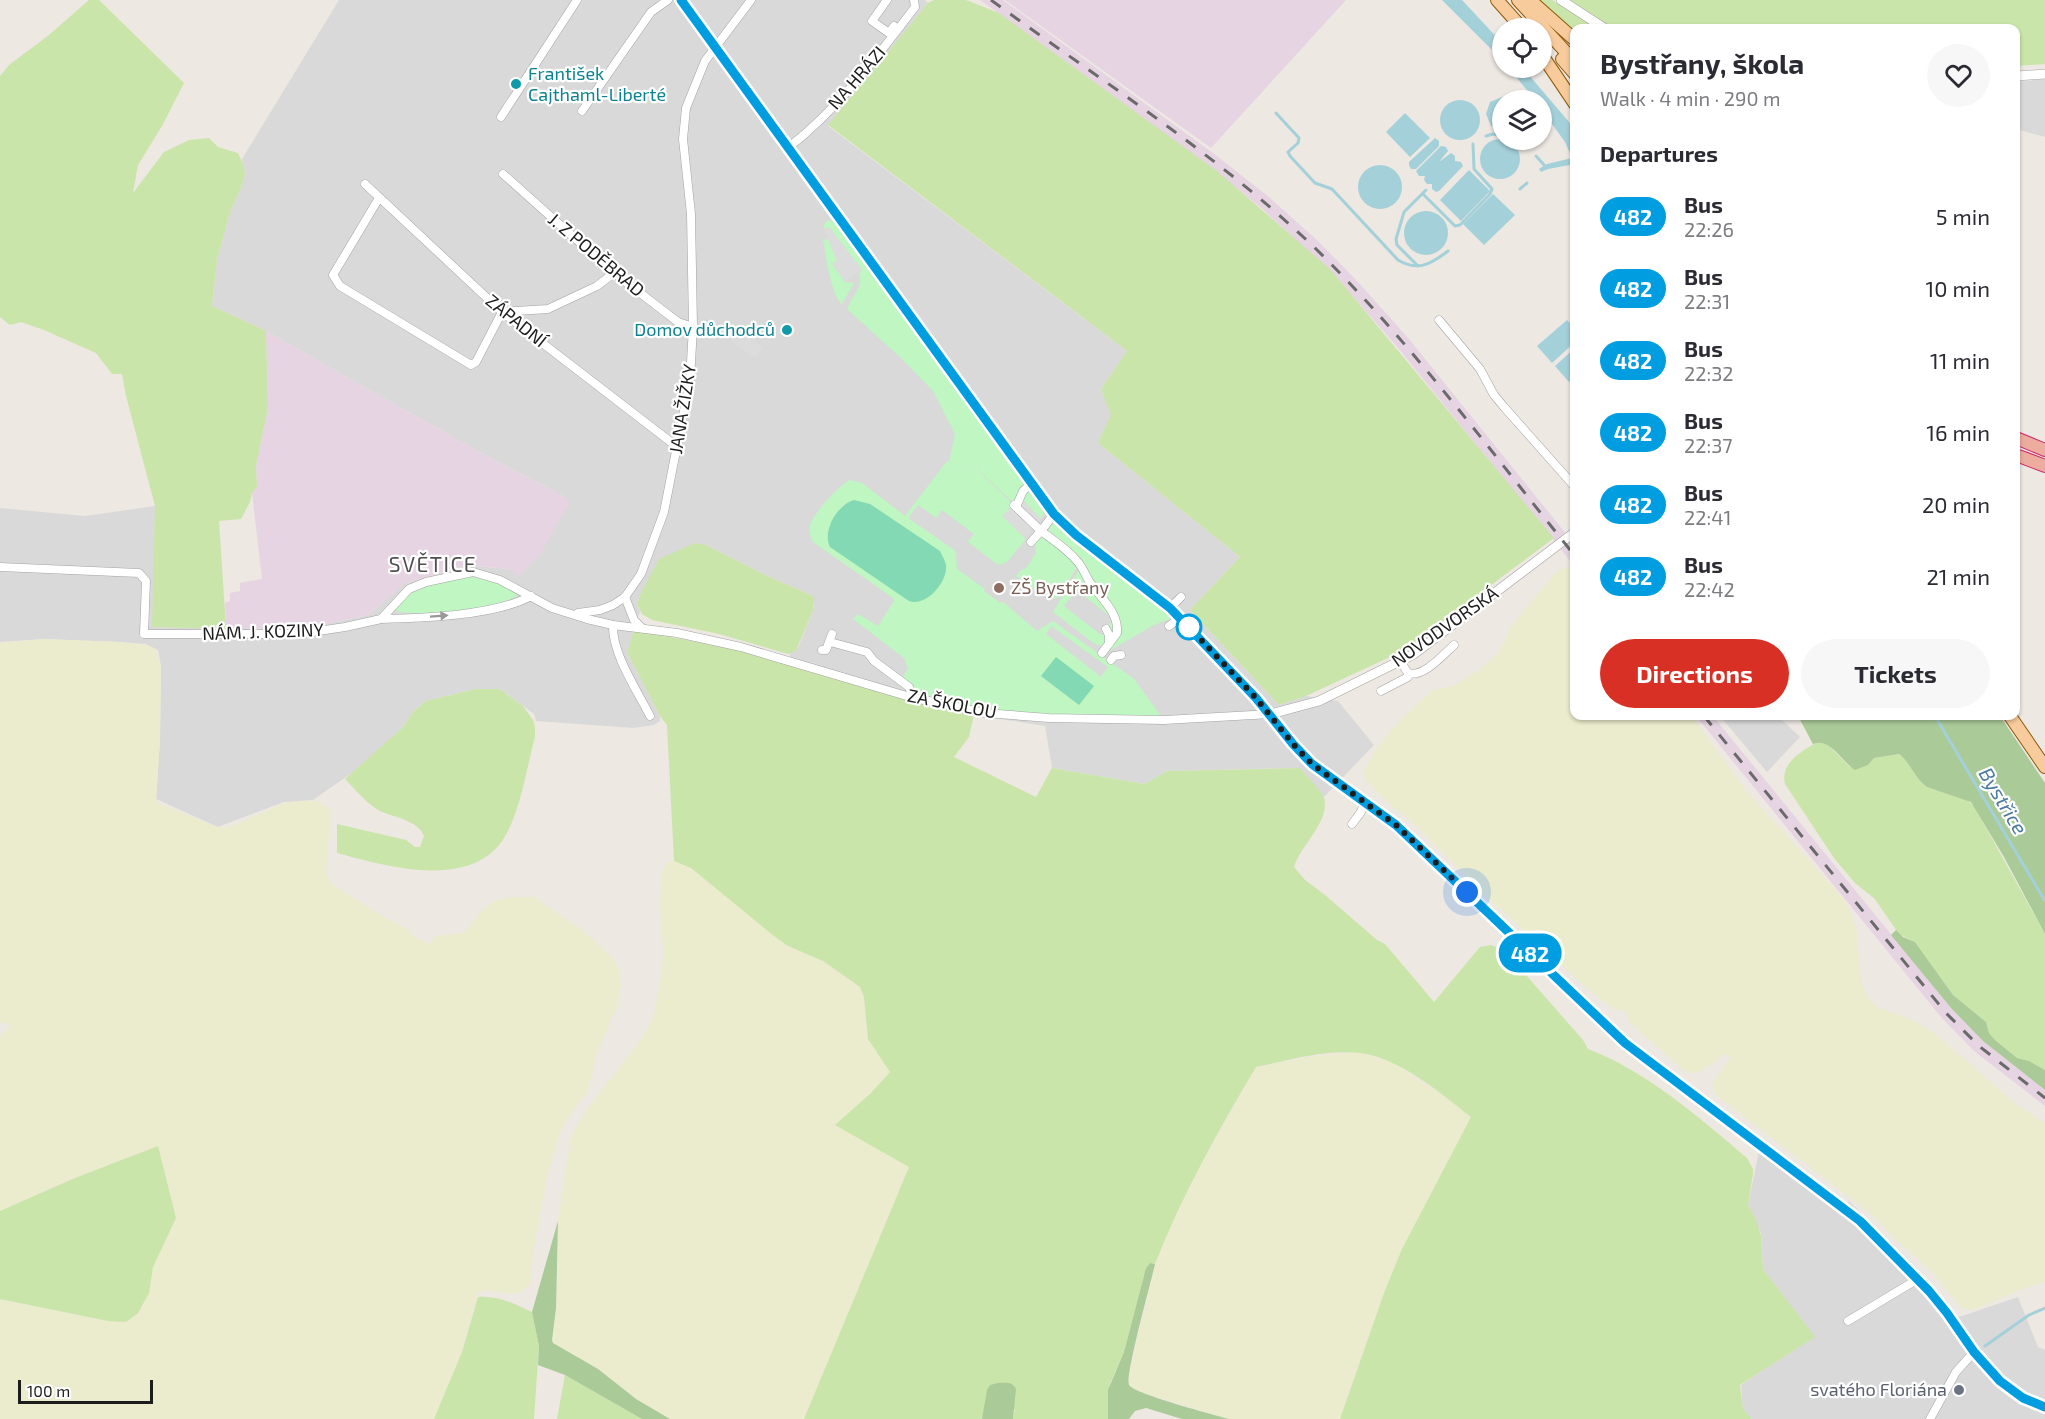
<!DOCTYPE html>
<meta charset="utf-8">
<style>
body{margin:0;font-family:"Exo 2",sans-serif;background:#f7f7f7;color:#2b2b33;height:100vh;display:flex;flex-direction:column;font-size:22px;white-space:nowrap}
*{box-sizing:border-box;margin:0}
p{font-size:20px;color:#7c7c81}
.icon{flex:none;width:33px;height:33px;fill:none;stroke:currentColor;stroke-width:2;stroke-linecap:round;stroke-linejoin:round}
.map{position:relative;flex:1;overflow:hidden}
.drawer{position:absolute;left:1570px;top:24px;width:450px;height:696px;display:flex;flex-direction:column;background:#fff;border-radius:12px;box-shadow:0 2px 4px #0004}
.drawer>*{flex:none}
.badge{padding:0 12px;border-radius:20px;font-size:21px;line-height:39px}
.tools{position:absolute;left:1492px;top:18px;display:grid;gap:12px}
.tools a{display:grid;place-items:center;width:60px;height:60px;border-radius:50%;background:#fff;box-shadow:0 2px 4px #0004;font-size:30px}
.scale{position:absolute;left:18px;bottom:15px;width:135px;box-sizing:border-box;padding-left:6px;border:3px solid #1c1c1c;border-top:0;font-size:16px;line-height:21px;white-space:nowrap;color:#1c1c1c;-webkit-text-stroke:4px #fff;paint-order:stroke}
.you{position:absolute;width:30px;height:30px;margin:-15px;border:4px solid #fff;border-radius:50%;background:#1a73e8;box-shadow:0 0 0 9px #1a73e833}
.map>.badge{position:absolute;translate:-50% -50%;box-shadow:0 0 0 3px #fff}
h2{padding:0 30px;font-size:22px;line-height:54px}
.round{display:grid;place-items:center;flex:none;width:63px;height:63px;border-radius:32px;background:#f7f7f7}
.summary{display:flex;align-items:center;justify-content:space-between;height:102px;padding:0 30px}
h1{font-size:28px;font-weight:700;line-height:45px}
.cta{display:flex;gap:12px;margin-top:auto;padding:12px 30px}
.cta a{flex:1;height:69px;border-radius:36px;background:#d93025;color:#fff;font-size:24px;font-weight:700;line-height:69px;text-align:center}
.cta a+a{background:#f7f7f7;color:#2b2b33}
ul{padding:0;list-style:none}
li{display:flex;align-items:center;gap:18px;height:72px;padding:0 30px}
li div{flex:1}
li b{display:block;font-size:22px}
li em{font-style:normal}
li .badge{min-width:66px;font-weight:700;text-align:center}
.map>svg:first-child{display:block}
.residential{fill:#dad9d9}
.industrial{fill:#e6d4e3}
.farmland{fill:#ebebcd}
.grass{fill:#cae5a9}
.forest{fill:#aaca98}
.park{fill:#bff6c1;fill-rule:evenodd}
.pitch{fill:#82d9b3}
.parking{fill:#dcdcdc}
.water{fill:#a4d0d9}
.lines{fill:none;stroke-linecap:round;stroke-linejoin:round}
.stream{stroke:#a4d0d9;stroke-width:3}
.minor-casing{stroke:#a3a3a3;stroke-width:9}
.tertiary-casing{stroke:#a3a3a3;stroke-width:10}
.primary-casing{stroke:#8d5907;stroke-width:14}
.trunk-casing{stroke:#ce2c6d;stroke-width:14}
.minor{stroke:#fff;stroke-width:8}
.tertiary{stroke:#fff;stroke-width:9}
.primary{stroke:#f7cb9c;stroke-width:12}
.trunk{stroke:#ecac9e;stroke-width:12}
.rail{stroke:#6a6a6a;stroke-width:3;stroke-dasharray:12 12;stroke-linecap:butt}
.oneway{fill:#999}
.line-casing{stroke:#fff;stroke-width:14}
.line{stroke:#009ee0;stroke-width:9}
.walk{stroke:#1c1c1c;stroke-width:6;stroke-dasharray:0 10.8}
.culture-dot{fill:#0f9aa8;stroke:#fff;stroke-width:2}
.education-dot{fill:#8d6e63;stroke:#fff;stroke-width:2}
.stop-dot{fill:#fff;stroke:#009ee0;stroke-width:3}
.worship-dot{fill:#6b7280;stroke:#fff;stroke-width:2}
.labels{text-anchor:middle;stroke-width:4.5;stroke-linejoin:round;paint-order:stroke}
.culture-label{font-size:18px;fill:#0d838f;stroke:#fff;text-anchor:start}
.street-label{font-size:18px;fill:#1c1c1c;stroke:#fff}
.education-label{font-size:18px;fill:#785e54;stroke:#fff;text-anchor:start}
.worship-label{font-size:18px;fill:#5b616d;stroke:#fff;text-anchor:end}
.water-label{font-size:20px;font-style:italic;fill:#4a7a9f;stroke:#fff}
.quarter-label{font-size:21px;letter-spacing:1.5px;fill:#4f4f4f;stroke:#fff}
</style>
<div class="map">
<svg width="2045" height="1419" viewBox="0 0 2045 1419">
<rect width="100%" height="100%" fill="#ede8e2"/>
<!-- residential -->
<g class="residential">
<path d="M339,0H925L928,3L828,126L1127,351L1101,389L1112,415L1098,443L1240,557L1190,610L1279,705L1306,696L1338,701L1374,745L1324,797L1299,768L1167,771L1145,784L1052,768L1045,726L974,715L909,700L788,664L790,653L798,648L813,610L814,605L811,595L765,575L706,545L644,589L640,595L637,604L640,611L627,652L660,716V721L654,725L634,728L536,721L534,714L500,689H475L426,701L414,711L402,728L359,768L313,800L284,802L218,827L156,799L160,740L161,666L158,650L145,644L120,642L43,639L0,642V508L85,516L155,506L153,627L226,629L307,628L368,615L404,584L466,565L508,569L565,497L470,447L266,331L212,306L217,260L230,212L241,188L245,175L242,159Z"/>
<path d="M2045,79V137L2016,129V82Z"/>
<path d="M1720,716H1778L1800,737L1767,772Z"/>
<path d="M1759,1151L1840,1212L1849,1201L1914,1265L1959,1317L2018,1297L2038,1347L2045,1350V1419H1752L1743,1409L1741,1385L1814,1337L1763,1269L1761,1233L1748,1205Z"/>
</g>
<!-- industrial -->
<g class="industrial">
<path d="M980,0H1003L1217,156L1269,197L1319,242L1358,282L1409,339L1575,545V567L1398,348L1348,291L1309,252L1260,207L1209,166Z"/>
<path d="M1005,0H1346L1211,148Z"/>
<path d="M266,331L470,447L565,497L570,502L539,556L519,576L508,569L466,565L404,584L368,615L307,628L226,629L225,603L230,601V593L240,591V583L262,579L252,493L257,486L256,466L268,408Z"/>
<path d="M1696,716H1713L1951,1008L1983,1041L2045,1090V1106L1974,1051L1941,1017Z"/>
</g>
<!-- farmland -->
<g class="farmland">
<path d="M1567,568L1575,570V716H1691L1748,793L1842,897L1849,909L1856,927L1861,980L1867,996L1873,1003L1879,1008L1911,1019L1933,1032L2016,1104L2045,1123V1282L2020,1290L1976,1309L1968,1310L1962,1308L1929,1269L1892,1236L1871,1214L1716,1095L1713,1091V1082L1730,1058L1729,1055L1725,1054L1711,1065L1697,1073H1690L1681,1068L1629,1022L1625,1011L1616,1010L1592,993L1487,897L1408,818L1389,804L1365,779L1363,772L1373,754L1387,735L1404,716L1432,691L1453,686L1480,669L1497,654L1505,641L1509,629L1555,573L1561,569Z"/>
<path d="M43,639L120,642L148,645L155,649L161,666L160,741L156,801L158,803L218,827L227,828L282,804L298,801H315L328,807L330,816L326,873L332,884L382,916L408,929L412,936L418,939L431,944L434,936L464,933L482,910L495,901L511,897H534L585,932L613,958L618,967L621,986L616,1008L596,1056L587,1093L576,1106L561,1130L547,1176L533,1253L530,1285L522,1292L512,1294L485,1290L478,1293L462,1352L434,1419H0V1299L107,1321L149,1293L153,1267L176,1218L158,1146L75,1178L0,1211V1037L10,1026L9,1024L0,1023V643Z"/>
<path d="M674,861L691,868L788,946L823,961L860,987L864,997L868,1039L890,1072L871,1093L855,1106L909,1167L804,1419H670L636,1399L598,1369L555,1345L552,1340L556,1308L558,1221L570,1142L573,1133L587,1109L640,1041L654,1016L662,971L663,952L660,904L662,873L667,862Z"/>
<path d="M1346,1053H1361L1394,1063L1448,1099L1471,1117L1402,1249L1384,1293L1340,1419H1229L1133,1390L1129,1386L1128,1380L1155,1264L1170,1226L1198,1169L1256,1067L1308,1057Z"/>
</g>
<!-- grass -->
<g class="grass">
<path d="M89,0H99L184,83L162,126L138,165L133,193L164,152L189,140L209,138L218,147L238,153L244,166L245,175L241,188L230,212L217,260L212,306L266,331L268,408L256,466L257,487L252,493L250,502L241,519L219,521L226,629L152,627L155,506L126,396L122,374H112L96,353L44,330L21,322L10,325L0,317V76L9,65L49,35Z"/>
<path d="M934,0H966L999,13L1217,171L1330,269L1554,538L1403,651L1306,696L1279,705L1190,610L1240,557L1098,443L1111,415L1101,389L1127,351L828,125L928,3Z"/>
<path d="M1538,0H1552L1597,28H1575V32Z"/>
<path d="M1570,0H2045V64L2016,66V28H1612Z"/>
<path d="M695,543L706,545L765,575L811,595L814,598L813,610L796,651L788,654L719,634L652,620L642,614L637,604L640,595L659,559Z"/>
<path d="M634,630L739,650L909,700L974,715L969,737L954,757L1036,797L1052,768L1145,784L1167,771L1300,768C1306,775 1321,790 1324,798C1331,820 1300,846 1294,867L1305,880L1325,895L1377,940L1385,944L1434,1002L1480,947L1491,945L1504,950L1583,1040L1588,1049C1646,1071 1700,1118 1747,1158L1753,1169V1174L1748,1205L1755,1217L1761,1235L1763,1269L1815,1337L1740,1385L1743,1409L1752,1419H1340L1384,1293L1402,1249L1471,1117C1440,1093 1400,1058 1360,1053C1326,1049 1289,1060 1256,1067C1218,1131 1182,1195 1155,1264L1150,1263L1146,1268L1124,1352L1110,1384L1108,1419H1013L1015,1410L985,1408L982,1419H804L909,1167L835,1125L871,1093L890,1072L868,1039L864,997L860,987L823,961L788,946L774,936L691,868L674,861L667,725L660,716L627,652Z"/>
<path d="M475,689H500L523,706L533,720L535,727V737C527,766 520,813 504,838C471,891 385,866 337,853V824L406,840L415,847H420L424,836C418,820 393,817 380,811C367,804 355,789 345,779L402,728L414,711L426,701Z"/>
<path d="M1817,742L1826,743L1850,767L1868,765L1874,758L1899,754C1910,762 1915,779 1927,787L1966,799L1974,806L2045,934V1070L2029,1061L2017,1058L1995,1040L1989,1033L1986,1022L1953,995L1915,942L1899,934L1874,898L1855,883L1834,858L1785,784C1780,763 1801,752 1817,742Z"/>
<path d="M158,1146L176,1218L153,1267L149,1293L138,1313L126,1322L108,1321L0,1299V1211L75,1178Z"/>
<path d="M478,1297C497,1295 515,1304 532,1312L539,1346L534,1419H434L462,1352Z"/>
<path d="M565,1375L642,1419H557Z"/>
</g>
<!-- forest -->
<g class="forest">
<path d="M1798,716H2000L2045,783V934L2004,857L1971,802L1927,787C1915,779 1910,762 1899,754L1874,758L1868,765L1855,770C1842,762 1830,737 1813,744Z"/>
<path d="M1896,930L1903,937L1915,942L1953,995L1986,1022L1989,1033L1995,1040L2017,1058L2029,1061L2045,1070V1090L1983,1041L1951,1008L1891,935Z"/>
<path d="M558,1221L556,1308L552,1340L553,1343L598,1369L636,1399L670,1419H642L565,1375L538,1365L539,1346L532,1312Z"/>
<path d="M1150,1263L1155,1264C1151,1282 1125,1376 1129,1385C1134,1394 1215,1415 1229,1419H1182L1146,1408L1135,1411L1129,1419H1108V1390L1124,1352L1146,1268Z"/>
<path d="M998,1383C1005,1383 1012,1381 1016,1389L1013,1419H982L987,1390L990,1385Z"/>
</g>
<!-- park -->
<g class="park">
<path d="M836,219L996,443L1044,506L1041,508L1044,514L1040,519L1020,497L1014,503L965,458L1014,505L1003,516L1026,539L1007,562L998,565L968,542L974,534L942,510L936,518L918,505L908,518L953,549L956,553L957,569L985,589L984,591L1000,603L1002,601L1037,631L1053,621L1134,679L1164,720L985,713L910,697L911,691L915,692V689L904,679L903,676L908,669L904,658L853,619L858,614L878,626L894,601L893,598L813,542C811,538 809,534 809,528C811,516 839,485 850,480L862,483L905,516L947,461L949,462L955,434L933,391L901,358L847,309C852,295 864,288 859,273L862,270L829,227L825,229L823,225L827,221ZM1051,626L1108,667L1101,677L1046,634Z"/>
<path d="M825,239L829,240L845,282L854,283L842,304C831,296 826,255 823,240Z"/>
<path d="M1055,523L1146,594L1170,616V619L1154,625L1109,651C1114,643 1122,636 1121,626C1118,606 1064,550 1049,532V527Z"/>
<path d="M1043,536L1068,554L1077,567L1059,597L1054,599L1046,597L1016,576L1020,571L1026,568L1036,553L1035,542Z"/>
<path d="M1079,570C1091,586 1122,616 1112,635L1106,629L1113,619L1077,590L1064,606L1101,635L1104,633L1106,641L1102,646L1093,643L1053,612Z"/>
<path d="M481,577L506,584L521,592C509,609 414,619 395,610C412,582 451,578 481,577Z"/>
</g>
<!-- pitch -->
<g class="pitch">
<path d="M854,500L870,504L940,551C942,556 945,560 946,565C948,582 926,607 909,601L830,547C822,531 837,505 854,500Z"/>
<path d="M1056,657L1094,686L1079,705L1041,676Z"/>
</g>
<!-- parking -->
<g class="parking">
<path d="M829,227L862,270L845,282L832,264L837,260L824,230Z"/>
<path d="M727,322L763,347L755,358L719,332Z"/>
<path d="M1020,497L1041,519L1025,538L1002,516Z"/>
</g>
<!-- water -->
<g class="water">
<path d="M1442,0H1462L1503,44V61Z"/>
<path d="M1509,68H1523L1569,122L1575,133V164L1548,169L1541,172L1539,169L1547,164L1572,158L1565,142L1542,110V100H1535Z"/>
<path d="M1502,97L1513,100H1503L1502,130L1491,126L1486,114L1490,102Z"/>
<circle cx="1460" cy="120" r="20"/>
<path d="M1405,113L1430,138L1410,157L1386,132Z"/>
<path d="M1435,138L1439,141V146L1416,169H1411L1409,165V162Z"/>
<circle cx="1500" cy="159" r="20"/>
<path d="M1441,146L1446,147L1448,151L1439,162L1451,153L1455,156V161L1461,162L1463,166L1439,191L1436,192L1432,189V184H1427L1424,180L1425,176H1419L1416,171Z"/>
<circle cx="1380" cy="187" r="22"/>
<path d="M1469,170L1490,191L1461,221L1440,200Z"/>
<path d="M1493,194L1515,215L1484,245L1463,224Z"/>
<circle cx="1426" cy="233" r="22"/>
<path d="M1567,320L1575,328V342L1552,363L1537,346Z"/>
<path d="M1575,348V377L1569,382L1555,366Z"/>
</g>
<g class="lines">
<!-- stream -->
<g class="stream">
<path d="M1276,113L1299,138L1298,143L1288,152L1290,156L1315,183L1332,189L1398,260C1418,272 1431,264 1448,251"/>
<path d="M1486,136L1493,134L1503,136"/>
<path d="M1519,140L1528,148"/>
<path d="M1536,156L1546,167"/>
<path d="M1520,189L1527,183"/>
<path d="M1423,194L1455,226L1460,225L1490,194L1492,189L1474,169L1473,144"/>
<path d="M1418,266L1397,245L1396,239L1404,212L1426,190"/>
<path d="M1935,716L2045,901"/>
<path d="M1985,1346L2029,1315L2045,1308"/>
</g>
<defs>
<g id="minor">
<path d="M887,0L872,21L889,33L894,26"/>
<path d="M582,111L651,12L668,0"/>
<path d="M501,117L577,0"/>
<path d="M788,148C838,109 877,57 915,7L914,0"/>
<path d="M503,174L614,273L678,322L693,327"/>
<path d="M365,184L502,312L676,446"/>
<path d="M379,198L333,275L340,286L471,365L476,362L502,312L548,309L597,286L614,273"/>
<path d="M1439,320L1480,369L1494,395L1504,407L1575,487"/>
<path d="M1014,505L1041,531L1054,514"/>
<path d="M1016,507L1023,491L1031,484"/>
<path d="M1031,542L1041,531C1053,540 1067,549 1077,561C1082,566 1085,574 1089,581C1099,597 1119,611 1117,633L1102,653"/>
<path d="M0,567L139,573L146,581L144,634H298L345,627L381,619L409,589L426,582L473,572L500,580L552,608L587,619L613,625L677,633L741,647L910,697L985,713L1049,718L1164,720L1271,714"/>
<path d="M625,597L634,620L642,628"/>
<path d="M1170,608L1181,597"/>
<path d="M578,613L600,610L613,605L625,597L641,574L664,512L690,380L693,327L691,214L683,139L686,108L705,61L751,0"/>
<path d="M381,619C422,618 494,616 531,596"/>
<path d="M613,625C612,654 637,690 650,716"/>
<path d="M1169,626L1180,618"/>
<path d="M1106,629L1109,635V644"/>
<path d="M830,642L867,652L874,661L909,687L911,692L910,697"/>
<path d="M822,650H826L832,634"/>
<path d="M1111,660L1114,656L1121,655"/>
<path d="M1408,673C1423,678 1443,655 1454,645"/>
<path d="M1381,691L1408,677V673L1400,661"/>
<path d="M1352,824L1361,812L1365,801"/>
<path d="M1848,1321L1918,1279"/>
<path d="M1930,1419L1956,1372L1974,1352"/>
</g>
<g id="tertiary">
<path d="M681,0L1054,514L1076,535L1171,609L1256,697L1293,744L1312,764L1396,825L1625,1043L1860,1221L1929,1291L1947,1313L1974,1352L2000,1381L2023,1398L2045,1407"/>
<path d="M1561,0L1604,28"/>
<path d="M2016,76L2045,74"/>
<path d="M1271,714L1319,701L1414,654L1575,532"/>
</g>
<g id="primary">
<path d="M1497,0L1522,28"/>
<path d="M1518,0L1575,62"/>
<path d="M1530,0L1575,40"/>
<path d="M1542,55L1575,104"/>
<path d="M1562,59L1575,74"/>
<path d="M2010,716L2045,767"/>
</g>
<g id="trunk">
<path d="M2016,438L2045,450"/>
<path d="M2016,455L2045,466"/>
</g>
</defs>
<!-- minor casing -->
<use href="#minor" class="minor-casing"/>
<!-- tertiary casing -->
<use href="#tertiary" class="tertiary-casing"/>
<!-- primary casing -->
<use href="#primary" class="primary-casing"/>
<!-- trunk casing -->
<use href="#trunk" class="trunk-casing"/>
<!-- minor -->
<use href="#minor" class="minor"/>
<!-- tertiary -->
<use href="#tertiary" class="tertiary"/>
<!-- primary -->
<use href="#primary" class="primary"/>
<!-- trunk -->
<use href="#trunk" class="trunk"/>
<!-- rail -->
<g class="rail">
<path d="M991,0C1100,80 1217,154 1315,248C1411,342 1491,452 1575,556"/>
<path d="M1704,716L1946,1013L1979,1046L2045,1098"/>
</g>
</g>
<!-- one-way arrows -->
<defs><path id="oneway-solid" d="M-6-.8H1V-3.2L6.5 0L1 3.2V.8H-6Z" transform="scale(1.5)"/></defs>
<use class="oneway" href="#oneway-solid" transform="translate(439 616) rotate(-4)"/>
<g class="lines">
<defs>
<path id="line" d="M681,0L1054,514L1076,535L1170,608L1256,698L1293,744L1312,764L1396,825L1625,1043L1860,1221L1929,1291L1947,1313L1974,1352L2000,1381L2023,1398L2045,1407"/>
</defs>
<!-- line casing -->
<use href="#line" class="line-casing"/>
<!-- line -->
<use href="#line" class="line"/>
<!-- walk -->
<path class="walk" d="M1189,627L1188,626L1256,698L1293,744L1312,764L1396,825L1467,892"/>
</g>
<!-- markers -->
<g class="culture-dot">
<circle cx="516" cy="84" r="6"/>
<circle cx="787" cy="330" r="6"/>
</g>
<circle class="education-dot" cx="999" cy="588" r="6"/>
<circle class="stop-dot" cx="1189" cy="627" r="12"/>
<circle class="worship-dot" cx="1959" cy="1390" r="6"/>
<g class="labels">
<!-- culture labels -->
<g class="culture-label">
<text x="528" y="80">František<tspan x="528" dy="21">Cajthaml-Liberté</tspan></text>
<text x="775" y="336" text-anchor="end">Domov důchodců</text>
</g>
<!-- street labels -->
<g class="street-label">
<text transform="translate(857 78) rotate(-49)" y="6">NA HRÁZI</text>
<text transform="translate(596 255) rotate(40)" y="6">J. Z PODĚBRAD</text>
<text transform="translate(516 321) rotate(39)" y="6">ZÁPADNÍ</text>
<text transform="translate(683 409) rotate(-81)" y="6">JANA ŽIŽKY</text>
<text transform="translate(1445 627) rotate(-35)" y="6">NOVODVORSKÁ</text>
<text transform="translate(263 632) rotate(-2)" y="6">NÁM. J. KOZINY</text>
<text transform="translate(952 704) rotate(11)" y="6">ZA ŠKOLOU</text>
</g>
<!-- education labels -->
<g class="education-label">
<text x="1011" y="594">ZŠ Bystřany</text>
</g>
<!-- worship labels -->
<g class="worship-label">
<text x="1947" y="1396">svatého Floriána</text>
</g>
<!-- water labels -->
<g class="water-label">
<text transform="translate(2003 801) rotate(59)" y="7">Bystřice</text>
</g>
<!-- quarter labels -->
<g class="quarter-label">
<text x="433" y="572">SVĚTICE</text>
</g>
</g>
</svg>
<div class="tools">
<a><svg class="icon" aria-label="locate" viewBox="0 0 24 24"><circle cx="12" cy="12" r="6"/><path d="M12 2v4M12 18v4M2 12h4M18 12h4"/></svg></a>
<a><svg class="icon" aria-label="layers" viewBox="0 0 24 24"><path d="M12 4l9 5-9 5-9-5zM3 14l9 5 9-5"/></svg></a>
</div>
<div class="scale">100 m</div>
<div class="you" style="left:1467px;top:892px"></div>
<b class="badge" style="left:1530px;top:953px;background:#009ee0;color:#fff">482</b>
<section class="drawer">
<div class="summary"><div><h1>Bystřany, škola</h1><p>Walk · 4 min · 290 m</p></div><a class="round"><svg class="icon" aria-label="heart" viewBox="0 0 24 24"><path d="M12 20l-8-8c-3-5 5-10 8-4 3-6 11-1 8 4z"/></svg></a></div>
<h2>Departures</h2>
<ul>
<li><span class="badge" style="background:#009ee0;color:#fff">482</span><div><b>Bus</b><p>22:26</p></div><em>5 min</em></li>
<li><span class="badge" style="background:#009ee0;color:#fff">482</span><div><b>Bus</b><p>22:31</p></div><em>10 min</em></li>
<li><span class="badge" style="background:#009ee0;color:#fff">482</span><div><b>Bus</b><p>22:32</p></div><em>11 min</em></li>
<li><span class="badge" style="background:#009ee0;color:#fff">482</span><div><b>Bus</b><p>22:37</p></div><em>16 min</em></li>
<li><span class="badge" style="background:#009ee0;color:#fff">482</span><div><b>Bus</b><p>22:41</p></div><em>20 min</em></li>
<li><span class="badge" style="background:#009ee0;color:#fff">482</span><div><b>Bus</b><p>22:42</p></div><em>21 min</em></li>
</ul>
<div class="cta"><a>Directions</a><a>Tickets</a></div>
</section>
</div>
